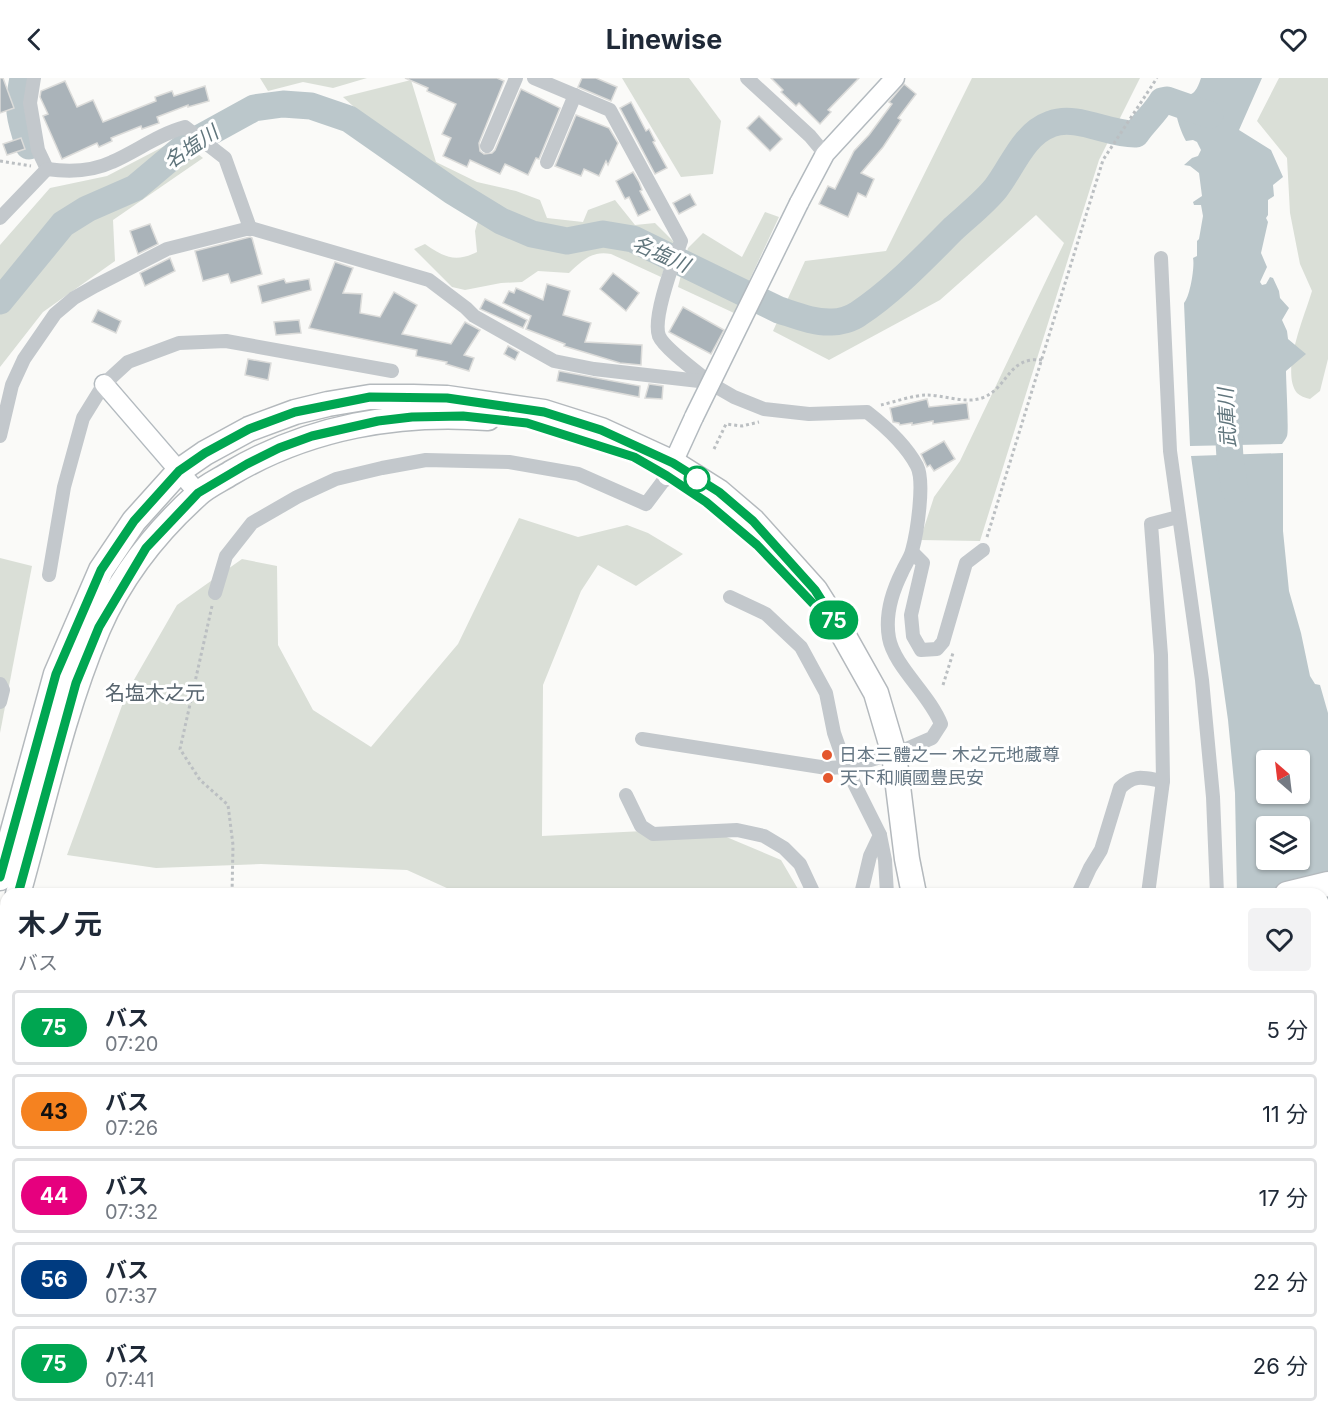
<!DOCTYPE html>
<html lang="ja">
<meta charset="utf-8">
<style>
body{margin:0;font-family:Inter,"Noto Sans JP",sans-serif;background:#f2f2f3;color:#1f2937;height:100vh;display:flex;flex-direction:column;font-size:22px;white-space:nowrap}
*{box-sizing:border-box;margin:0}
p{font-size:20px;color:#747a83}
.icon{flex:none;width:33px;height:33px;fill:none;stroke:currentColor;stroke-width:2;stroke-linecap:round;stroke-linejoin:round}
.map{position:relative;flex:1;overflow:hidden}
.details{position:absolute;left:0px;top:810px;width:1329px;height:534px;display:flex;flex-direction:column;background:#fff;border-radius:18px 18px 0 0;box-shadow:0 2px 4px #0004}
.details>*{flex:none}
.badge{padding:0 12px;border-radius:20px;font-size:21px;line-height:39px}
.needle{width:39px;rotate:332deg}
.controls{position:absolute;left:1256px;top:672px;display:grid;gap:12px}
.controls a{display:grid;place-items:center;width:54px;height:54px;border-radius:6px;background:#fff;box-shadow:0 2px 4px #0004;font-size:30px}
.map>.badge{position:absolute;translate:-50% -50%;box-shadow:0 0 0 3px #fff}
.round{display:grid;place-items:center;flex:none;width:63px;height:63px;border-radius:6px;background:#f2f2f3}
.overview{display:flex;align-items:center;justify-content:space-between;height:102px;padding:0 18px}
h1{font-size:28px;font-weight:700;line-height:45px}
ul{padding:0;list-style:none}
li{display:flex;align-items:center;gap:18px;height:75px;margin:0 12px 9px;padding:0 6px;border:3px solid #e0e1e3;border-radius:6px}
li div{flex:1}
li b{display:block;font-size:22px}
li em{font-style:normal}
li .badge{min-width:66px;font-weight:700;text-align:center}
header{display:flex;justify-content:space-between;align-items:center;height:78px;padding:0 18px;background:#fff;font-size:27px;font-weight:700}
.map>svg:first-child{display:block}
.green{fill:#dadfd7}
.water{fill:#bbc7cb;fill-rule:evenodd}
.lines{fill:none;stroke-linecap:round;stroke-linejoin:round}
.river{stroke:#bbc7cb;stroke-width:27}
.building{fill:#aab3b9;stroke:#dcdcda;stroke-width:1.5}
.secondary-casing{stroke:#b3babf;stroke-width:21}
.highway-casing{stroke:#b4b9bd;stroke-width:27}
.path{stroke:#bbbfc2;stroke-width:3;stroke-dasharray:3 3;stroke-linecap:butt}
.street{stroke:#c3c8cc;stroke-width:14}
.secondary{stroke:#fff;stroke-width:18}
.highway{stroke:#fff;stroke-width:24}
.secondary-bridge-casing{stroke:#b3babf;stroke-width:21;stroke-linecap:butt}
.highway-bridge-casing{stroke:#b4b9bd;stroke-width:27;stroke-linecap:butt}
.secondary-bridge{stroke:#fff;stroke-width:18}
.highway-bridge{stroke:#fff;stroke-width:24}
.line-casing{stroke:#fff;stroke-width:14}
.line{stroke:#00a651;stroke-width:9}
.stop-dot{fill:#fff;stroke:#00a651;stroke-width:3}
.poi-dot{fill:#e4572e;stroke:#fff;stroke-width:2}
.labels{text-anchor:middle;stroke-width:6;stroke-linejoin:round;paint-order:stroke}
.poi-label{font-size:18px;fill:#657683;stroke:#fff;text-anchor:start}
.water-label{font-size:20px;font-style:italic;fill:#60757c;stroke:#fff}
.neighbourhood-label{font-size:20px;fill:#57646e;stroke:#fff}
</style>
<header><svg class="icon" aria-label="back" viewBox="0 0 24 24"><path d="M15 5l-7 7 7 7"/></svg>Linewise<svg class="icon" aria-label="heart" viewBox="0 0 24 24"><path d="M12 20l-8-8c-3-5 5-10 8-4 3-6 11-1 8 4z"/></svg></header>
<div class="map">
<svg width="1328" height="1344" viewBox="0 0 1328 1344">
<rect width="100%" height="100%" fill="#fafaf8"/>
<!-- green -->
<g class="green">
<path d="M260,0H367L333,10L303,4L268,13Z"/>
<path d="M622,0H689L721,43L713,96L681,99Z"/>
<path d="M972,0H1140L1099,82L980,463L920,462L934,419L960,383L1064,165L1036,137L940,222L829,282L773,253L805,183L886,173Z"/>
<path d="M1279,0H1328V281L1320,313L1310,321C1305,320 1300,318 1297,315C1280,294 1305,237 1312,213L1300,186L1290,135L1287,80L1257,43Z"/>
<path d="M411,2L436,84L477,104L516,113L540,122L547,140L583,144L588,132L615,122L635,147L655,145L675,165L661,199L611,176C592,172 582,183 569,195L538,193L522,204L501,205L465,212L452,209L414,171L425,166C444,179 455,185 477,174L475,153L485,120L434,92L386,58L343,19Z"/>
<path d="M178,61L203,80L113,142L115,183L43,234L0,289V167L50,110L107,98Z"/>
<path d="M765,134L779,139L734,235L678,209L688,170L703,155L742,179Z"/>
<path d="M519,440L578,459L627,447L648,455L683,476L636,508L598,487L581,513L543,607L542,758L705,750L781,782L798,811V816H460L407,792L261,786L156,790L67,777L127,614L177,527L242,481L277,488L278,567L313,632L371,669L458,566Z"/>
<path d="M0,480L32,488L0,655Z"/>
<path d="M6,1022V1338H824L828,1344H0V1046Z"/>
<path d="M1328,1071V1165L1323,1157V1075Z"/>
<path d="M1323,1337L1328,1339V1344H1284L1280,1338Z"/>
<path d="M943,1338H1005L1008,1344H946Z"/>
</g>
<!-- water -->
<g class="water">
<path d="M1201,0H1262L1239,52L1271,72L1283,99L1273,107L1274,118L1268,122V137L1266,140L1268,144L1261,175L1267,189L1260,204L1262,207L1266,206L1270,199L1273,200L1279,213L1280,220L1289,230L1282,242L1287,253L1288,261L1306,276L1286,293C1286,302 1289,354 1287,358C1286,361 1284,363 1282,366L1190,368L1184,225C1190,219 1195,188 1193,180L1197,178V163L1199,161L1203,138L1201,127H1194L1193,124L1202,118L1199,95L1190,88L1184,87L1192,80L1198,78L1201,72L1197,64L1193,62L1186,63C1181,54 1171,29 1178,21C1187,12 1193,25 1201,0Z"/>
<path d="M1283,375V453L1289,513L1301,555L1310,598L1315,606L1320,607L1328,635V1051L1323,1057V975L1327,966L1323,955V816H1237L1235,715L1228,642L1191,378ZM1266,682H1299V716H1266ZM1266,748H1299V782H1266Z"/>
<path d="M1150,1338H1266L1269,1344H1156Z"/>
</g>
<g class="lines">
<!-- river -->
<g class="river">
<path d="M23,0C17,30 19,39 29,68"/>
<path d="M0,223L63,146L87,131L135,110L185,68L254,30L283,26L311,28L349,41L452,113L501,143L532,156L567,163L603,156L633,161L779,232C795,237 814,245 832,244C840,244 851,241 858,236C892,214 924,180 953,151C967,138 984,125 996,110C1013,88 1023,56 1051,46C1077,36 1109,57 1136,56C1144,44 1155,35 1162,23L1167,22L1210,37"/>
<path d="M1227,331L1230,380L1235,412"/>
</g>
</g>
<!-- building -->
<g class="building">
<path d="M0,0H3L14,30L0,35Z"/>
<path d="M405,0H497L504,3L479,65L480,73L484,76L492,75L495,72L521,11L560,30L539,81L536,80L528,97L505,86L500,96L470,82L467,89L443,78L451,60L442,56L456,26L427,13L428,10Z"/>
<path d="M582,0H596L617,9L611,23L578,9Z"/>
<path d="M771,0H859L828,32L831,34L820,46L799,25L796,28L781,14L783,12Z"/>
<path d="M65,3L77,29L93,22L103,44L156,23L155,19L172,13L174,18L205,8L209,23L188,29V27L157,39L159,45L142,51L141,48L111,60L112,63L99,69L97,65L62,81L43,38L48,36L40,19L41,13Z"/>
<path d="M904,6L916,16L898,40L901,42L883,69L861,95L874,101L866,119L858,115L848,139L819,126L828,108L835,111L854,73L869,57L892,26L889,24Z"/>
<path d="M631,24L646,53L649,51L655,63L653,64L667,90L655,96L620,30Z"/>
<path d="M576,37L609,50L618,65L608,87L606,83L599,98L584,91L581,98L555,88Z"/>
<path d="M759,38L782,61L770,73L747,50Z"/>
<path d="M21,60L25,71L7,77L3,66Z"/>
<path d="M633,94L639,104L642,112L640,113L650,132L638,138L629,119L625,121L616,103Z"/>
<path d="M690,116L696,127L679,136L673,125Z"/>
<path d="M150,146L158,166L138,176L130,153Z"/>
<path d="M250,159L252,160L262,196L231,205L228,196L203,203L195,173Z"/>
<path d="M170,180L175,193L145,208L140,195Z"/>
<path d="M335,184L353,190L343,215L362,216L360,235L380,239L394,214L417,227L402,256L451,266L465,244L480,252L464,277L474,280L469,293L446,286L447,284L416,278L417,272L309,250Z"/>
<path d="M613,195L639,215L626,233L600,211Z"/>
<path d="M284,201L286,205L309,201L311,212L262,225L258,208Z"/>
<path d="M547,206L570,213L563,237L591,245L585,264L642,267L641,287L620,285L564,268L565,266L526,251L531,238L503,225L509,213L514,215L516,210L543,222Z"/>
<path d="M485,221L527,242L523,250L480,231Z"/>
<path d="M683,229L724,252L711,276L669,254Z"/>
<path d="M98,232L121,243L116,255L92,244Z"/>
<path d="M299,242L301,255L276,257L274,244Z"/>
<path d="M508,268L519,274L515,282L504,276Z"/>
<path d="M248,281L271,285L268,302L245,297Z"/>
<path d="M559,293L640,308L639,319L557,303Z"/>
<path d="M649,306L663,308L662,321L645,320Z"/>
<path d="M927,321L929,329L967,325L969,341L933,346V343L912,347V345L900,347L899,345L893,344L890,330Z"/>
<path d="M944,363L955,381L934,393L930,387L927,389L921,376Z"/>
</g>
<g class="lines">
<defs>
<g id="secondary">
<path d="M799,125L825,76L895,0"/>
<path d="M104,306L198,415"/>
<path d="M667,398L694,339"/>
</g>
<g id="highway">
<path d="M0,800L56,596L101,492L134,443L179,393L205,375L249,351L295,334L328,326L370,319H413L447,320L544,334L601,352L673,385L719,414L753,443L815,512L844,558L876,615L894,676L907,781L914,816"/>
<path d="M18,816C43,728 62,636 98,551C120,500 156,454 197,417C206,408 220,402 231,395C309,349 399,333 488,340"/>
<path d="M1287,816L1328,806"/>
<path d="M0,842H6"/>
<path d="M1323,862L1328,861"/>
<path d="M0,883L6,861"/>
<path d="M1039,1338L1042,1344"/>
</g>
</defs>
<!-- secondary casing -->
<use href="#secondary" class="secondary-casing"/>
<!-- highway casing -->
<use href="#highway" class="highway-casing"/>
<!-- path -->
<g class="path">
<path d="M0,83L31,88"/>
<path d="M881,327C894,324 914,317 927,317C943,317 965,326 982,320C1009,310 1007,278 1043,282"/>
<path d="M714,371L726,346L742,348L759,344"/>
<path d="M987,459L1103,82L1157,0"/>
<path d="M212,528L180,671L200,702L228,727L233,767L232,816"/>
<path d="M943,607L953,575"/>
</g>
<!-- street -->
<g class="street">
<path d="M34,0L30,25L38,72L47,91"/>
<path d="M534,0L610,32L681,163C674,183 652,239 659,258C664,270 697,294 708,303"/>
<path d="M747,0L810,58L825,76"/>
<path d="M487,68L516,0"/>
<path d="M547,84L575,17"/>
<path d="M47,91C68,94 93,93 112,84C137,73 159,56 185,49L225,80L250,150"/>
<path d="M0,140L47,91"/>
<path d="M1161,180L1170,373L1202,602L1213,719L1217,816"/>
<path d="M0,358L12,307L24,281L55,236L74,220L95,208L167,171L250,150L429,202L466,230L474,238L554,283L594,291L708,304L734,319L764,331L809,336L867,334C885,348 906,367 917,388C925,404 917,455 912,473C910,480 905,487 902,494C892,514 885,538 889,560C894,588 930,617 941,646L932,660L902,673L846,689L880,757L870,778L861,816"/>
<path d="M912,474L923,485L911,537L913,558L921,572L937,571L943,564L966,485L983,472"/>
<path d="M49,497L64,409L83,340L104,306L128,284L179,265L226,263L392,293"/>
<path d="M215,515L226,478L252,445L297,419L336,401L382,390L426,382L509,384L578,396L646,426L667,398"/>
<path d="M0,606L3,612L0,624"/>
<path d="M642,661L827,690L846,689L834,655L826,615L801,569L766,536L730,519"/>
<path d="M626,717L641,748L653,756L737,752L764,758L784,770L800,786L814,816"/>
<path d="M880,757L885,782L887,816"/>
<path d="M1078,816L1090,790L1101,772L1120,710C1135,695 1144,700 1163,703"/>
<path d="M1148,816L1163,703L1161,577L1151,446L1178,439"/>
<path d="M1323,1195L1328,1197"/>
<path d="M1323,1291L1328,1293"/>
</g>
<!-- secondary -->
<use href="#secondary" class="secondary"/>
<!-- highway -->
<use href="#highway" class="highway"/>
<defs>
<path id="secondary-bridge" d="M694,339L799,125"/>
<path id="highway-bridge" d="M0,880H6"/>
</defs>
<!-- secondary-bridge casing -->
<use href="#secondary-bridge" class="secondary-bridge-casing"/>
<!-- highway-bridge casing -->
<use href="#highway-bridge" class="highway-bridge-casing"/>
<!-- secondary-bridge -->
<use href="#secondary-bridge" class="secondary-bridge"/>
<!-- highway-bridge -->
<use href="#highway-bridge" class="highway-bridge"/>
</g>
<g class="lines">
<defs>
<path id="line" d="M0,799L56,596L101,492L134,443L179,393L205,375L249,351L295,334L370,319L447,320L544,334L601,352L673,385L719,414L753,443L815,512L844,558L757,467L706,424L667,398L634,379L527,345L463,338L412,339L378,343L312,358L279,370L247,386L198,415L146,470L99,549L76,605L18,816"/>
</defs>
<!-- line casing -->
<use href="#line" class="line-casing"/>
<!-- line -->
<use href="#line" class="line"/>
</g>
<!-- markers -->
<circle class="stop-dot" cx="697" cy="401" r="12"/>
<g class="poi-dot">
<circle cx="827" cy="677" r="6"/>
<circle cx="828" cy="700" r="6"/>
</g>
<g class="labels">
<!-- poi labels -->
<g class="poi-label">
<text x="839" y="683">日本三體之一 木之元地蔵尊</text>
<text x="840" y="706">天下和順國豊民安</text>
</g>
<!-- water labels -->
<g class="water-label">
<text transform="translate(191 69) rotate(-34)" y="7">名塩川</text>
<text transform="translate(661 176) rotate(24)" y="7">名塩川</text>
<text transform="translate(1227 340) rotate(-93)" y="7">武庫川</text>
</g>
<!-- neighbourhood labels -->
<g class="neighbourhood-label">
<text x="155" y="622">名塩木之元</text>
</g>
</g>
</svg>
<div class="controls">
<a><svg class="needle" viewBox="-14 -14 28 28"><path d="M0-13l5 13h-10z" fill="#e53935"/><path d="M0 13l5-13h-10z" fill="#747a83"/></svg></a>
<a><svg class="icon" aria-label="layers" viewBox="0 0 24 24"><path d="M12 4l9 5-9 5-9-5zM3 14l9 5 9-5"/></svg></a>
</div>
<b class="badge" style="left:834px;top:542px;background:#00a651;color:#fff">75</b>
<section class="details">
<div class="overview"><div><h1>木ノ元</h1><p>バス</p></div><a class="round"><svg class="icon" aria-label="heart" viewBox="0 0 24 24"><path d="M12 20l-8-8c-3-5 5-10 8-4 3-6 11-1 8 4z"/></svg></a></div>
<ul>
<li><span class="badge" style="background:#00a651;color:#fff">75</span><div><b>バス</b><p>07:20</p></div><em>5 分</em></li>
<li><span class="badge" style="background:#f58220;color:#111">43</span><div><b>バス</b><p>07:26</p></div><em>11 分</em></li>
<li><span class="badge" style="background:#e6007e;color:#fff">44</span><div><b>バス</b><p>07:32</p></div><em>17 分</em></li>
<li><span class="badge" style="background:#003b80;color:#fff">56</span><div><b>バス</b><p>07:37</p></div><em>22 分</em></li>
<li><span class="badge" style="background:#00a651;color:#fff">75</span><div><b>バス</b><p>07:41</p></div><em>26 分</em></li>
</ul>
</section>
</div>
